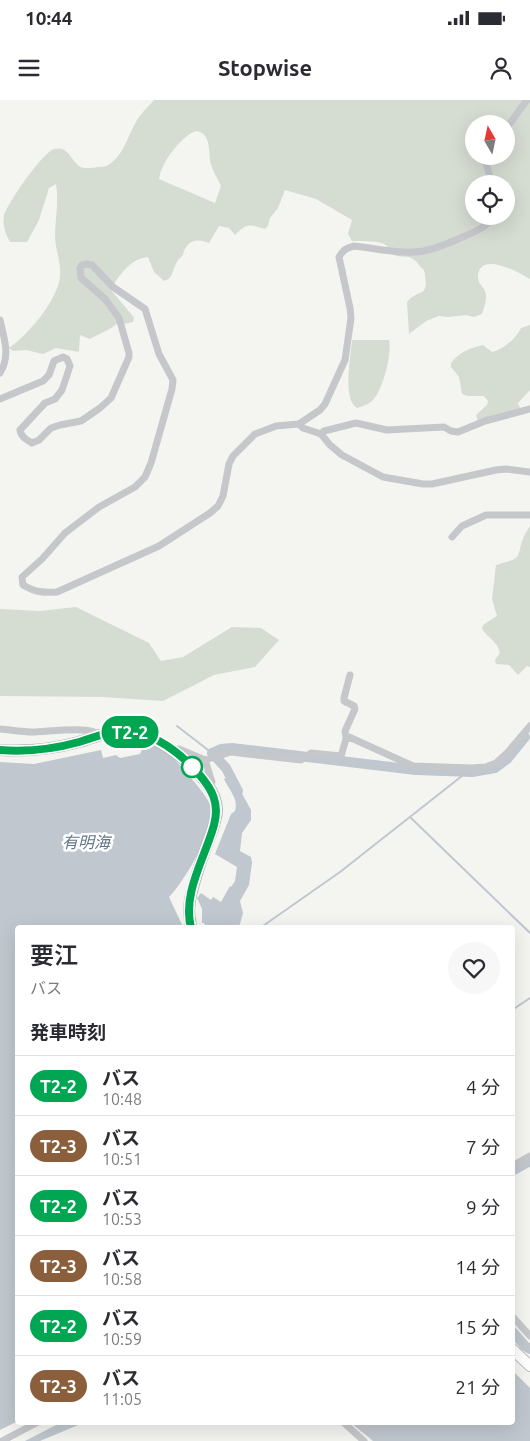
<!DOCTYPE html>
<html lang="ja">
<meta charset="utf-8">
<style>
body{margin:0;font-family:Ubuntu,"Noto Sans JP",sans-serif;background:#f7f7f7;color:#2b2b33;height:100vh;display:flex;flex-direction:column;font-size:19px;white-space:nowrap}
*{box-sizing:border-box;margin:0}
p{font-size:16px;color:#7c7c81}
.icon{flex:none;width:28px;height:28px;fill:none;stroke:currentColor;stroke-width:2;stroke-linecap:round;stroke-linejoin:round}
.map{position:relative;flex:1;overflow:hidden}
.side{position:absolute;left:15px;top:825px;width:500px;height:500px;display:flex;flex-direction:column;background:#fff;border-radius:5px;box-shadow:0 5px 20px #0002}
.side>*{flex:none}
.badge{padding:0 10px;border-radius:16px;font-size:18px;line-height:32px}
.needle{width:32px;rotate:351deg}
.fabs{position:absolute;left:465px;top:15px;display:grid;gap:10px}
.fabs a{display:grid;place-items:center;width:50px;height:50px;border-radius:50%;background:#fff;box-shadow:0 5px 20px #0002;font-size:25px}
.map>.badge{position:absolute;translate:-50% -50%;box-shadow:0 0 0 2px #fff}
h2{padding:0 15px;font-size:19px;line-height:45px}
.round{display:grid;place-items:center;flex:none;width:52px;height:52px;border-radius:26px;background:#f7f7f7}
.head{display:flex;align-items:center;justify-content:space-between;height:85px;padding:0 15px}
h1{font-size:24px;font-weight:600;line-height:38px}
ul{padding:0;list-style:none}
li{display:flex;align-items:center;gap:15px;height:60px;padding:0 15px;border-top:1px solid #e1e1e2}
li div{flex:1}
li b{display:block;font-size:19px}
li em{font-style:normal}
li .badge{min-width:55px;font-weight:700;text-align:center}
.status{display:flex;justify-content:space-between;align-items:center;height:35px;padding:0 25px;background:#fff;direction:ltr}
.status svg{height:14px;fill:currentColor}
header{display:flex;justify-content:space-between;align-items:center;height:65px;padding:0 15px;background:#fff;font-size:22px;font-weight:600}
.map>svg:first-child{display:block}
.green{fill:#d5dcd2;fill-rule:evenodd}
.water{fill:#c0c7ce}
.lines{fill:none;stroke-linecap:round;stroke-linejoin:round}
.stream{stroke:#c0c7ce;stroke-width:2}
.river{stroke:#c0c7ce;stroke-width:10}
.highway-casing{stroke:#b5b7bb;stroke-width:12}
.minor{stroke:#c5c7cb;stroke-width:7}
.highway{stroke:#fff;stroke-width:10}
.line-casing{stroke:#fff;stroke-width:11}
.line{stroke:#00a651;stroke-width:8}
.stop-dot{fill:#fff;stroke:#00a651;stroke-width:2.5}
.labels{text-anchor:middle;stroke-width:5;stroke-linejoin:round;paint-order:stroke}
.water-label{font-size:16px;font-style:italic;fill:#647786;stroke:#fff}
</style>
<div class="status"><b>10:44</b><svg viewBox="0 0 49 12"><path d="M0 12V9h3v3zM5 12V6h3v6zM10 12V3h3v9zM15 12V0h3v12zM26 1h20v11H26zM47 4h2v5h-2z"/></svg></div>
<header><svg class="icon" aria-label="menu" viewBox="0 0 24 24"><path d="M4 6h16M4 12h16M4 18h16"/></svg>Stopwise<svg class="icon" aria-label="person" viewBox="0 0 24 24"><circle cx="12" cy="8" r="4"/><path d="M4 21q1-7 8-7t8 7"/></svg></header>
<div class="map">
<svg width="530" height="1341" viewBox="0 0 530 1341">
<rect width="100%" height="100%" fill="#f4f5f1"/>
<!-- green -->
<g class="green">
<path d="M154,0H530V179C519,172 478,150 478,177C478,184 483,186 485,191C488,199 484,207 482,214L474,217L466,215L448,217L439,216L426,221L409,234L407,202C419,187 430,200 424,170C419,167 418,162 413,159C407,155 400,158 394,155C390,153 390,148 387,146C381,140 360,141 352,141L348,134L352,120L316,99L285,90L278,108L270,118L268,126L265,129C249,125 248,122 235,135L229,128L219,126L209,143C200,139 190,139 185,149C182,154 185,152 182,156C179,160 179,158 177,162C172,170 173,179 164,181L154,172L148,157C131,158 118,176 111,190L132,215L134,218L133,222L124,224H116C112,229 96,235 90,239L80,235L79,252L56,248L43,254L26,250L13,251L9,248C28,235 58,200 60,176C61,163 56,151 55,138C55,120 59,102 56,84L49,88L39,120L27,142H10C6,135 2,125 4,116C7,104 42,53 54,49C69,45 71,62 81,67C86,69 92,68 97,67C100,67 105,67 108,65C125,55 128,33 139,17C143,11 149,6 154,0ZM474,24H506V56H474ZM196,31C212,33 208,53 211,64C213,72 218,79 221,86L215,103L159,79C161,63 181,36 196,31ZM474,84H506V116H474Z"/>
<path d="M530,225V290L518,303L521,310L478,322L476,315L487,305L488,301L484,296H468L462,294L459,277L451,267V263C459,252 470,248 483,245L492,252C503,249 516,239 521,228Z"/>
<path d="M352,240H389C392,254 383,291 372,301C368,305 362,306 357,308C342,299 351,256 352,240Z"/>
<path d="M530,425V567L527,566L518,575L509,565L496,564L495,560L500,553C497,541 489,539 482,529L483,525L497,516L492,499L496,465C525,457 515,459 524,436C526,432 529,429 530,425Z"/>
<path d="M76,507L149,543L161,561L183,557L232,527L261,528L279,540L255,567L214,575L163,601L103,597L0,596V509L40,511Z"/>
</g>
<!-- water -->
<g class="water">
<path d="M145,642C160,642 173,657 182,668C189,676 210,698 211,708C214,731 185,781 169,797L183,827L18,828V1321L0,1330V662L34,664L101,650L103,658L116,655L120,658L140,654Z"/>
<path d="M226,678L231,681L234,679L251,710V720L242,733L240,751L251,757L252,763L249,785L240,801L243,813L239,827H206L204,823H202V809L197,798L201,793L211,800L213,797L221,802L230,786L231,787L235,781L237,767L215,754L231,714L235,711C239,699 229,690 224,679Z"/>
<path d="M513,1271L530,1288V1341H373L351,1323L512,1322Z"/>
<path d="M60,1323H83L40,1341H25Z"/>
</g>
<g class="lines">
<!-- stream -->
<g class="stream">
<path d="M177,626L212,653"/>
<path d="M411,718L530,833"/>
<path d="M260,828L340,772L467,672"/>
<path d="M512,910L530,898"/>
</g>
<!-- river -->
<g class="river">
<path d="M238,691L226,668L212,653L221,649L232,648L416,670L472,672L495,668L507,659L525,637"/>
<path d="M512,1071L530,1061"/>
<path d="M512,1231L525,1246L530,1249"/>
</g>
<defs>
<g id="highway">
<path d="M0,650C27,652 53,649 79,642C89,639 98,635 108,633C140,627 167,644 190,665C202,677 216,691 217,709C217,721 212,731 208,742C201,761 194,780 190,800L189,811L191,828"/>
<path d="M512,1249L530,1266"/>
</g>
</defs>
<!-- highway casing -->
<use href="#highway" class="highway-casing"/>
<!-- minor -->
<g class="minor">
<path d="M506,29L527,0"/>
<path d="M484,56L492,84"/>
<path d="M0,220C4,239 11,255 0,273"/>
<path d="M0,299L43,281L49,275L54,261L63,257L67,259L70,266L62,290L55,299L45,303L20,330C21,337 27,340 32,343L39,340L51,328L60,325L81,321L100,308L111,298L129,257V253L119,218L105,199L81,178L80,168L82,165L87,164L92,165L113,187L145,209L159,254L173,280L172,289L151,363L145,377L135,387L99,407L65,433L42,459L22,477L23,485C35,492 43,493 57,492L159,446L210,413L218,406L223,396L229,364L233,356L255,334L276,326L299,324L320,310L325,304L345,260L351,218L350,208L339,157C343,150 346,148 354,146C376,148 402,155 424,151C438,148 452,142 465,136C475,132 487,127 493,116"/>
<path d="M299,324L303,328L321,334L330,345L342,355L383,377L423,384H432L496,370L506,369L530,372"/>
<path d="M321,334L324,331L356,323L387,330L444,327L451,331L458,332L485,321L530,309"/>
<path d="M452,437L462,426L486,415H530"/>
<path d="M0,629C11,630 22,632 32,632C48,632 89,625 100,635"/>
<path d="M346,637L345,631L355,609L354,606L344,601V598L350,575"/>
<path d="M172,650L179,649L205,660L231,652L301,660L311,653L341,656L346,639L349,637L413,666L472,668L486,667L496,663L508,652L530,626"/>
<path d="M205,660L212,682L209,686"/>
<path d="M512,1066L530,1056"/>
<path d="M512,1216L530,1236"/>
<path d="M343,1322L364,1341"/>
<path d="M2,1341L38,1322"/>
</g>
<!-- highway -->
<use href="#highway" class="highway"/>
</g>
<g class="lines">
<defs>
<path id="line" d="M0,650C27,652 54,649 79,642C95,637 111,630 128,631C155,633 181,654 198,673C212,689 220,703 214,725C205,758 182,793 191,828"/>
</defs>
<!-- line casing -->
<use href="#line" class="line-casing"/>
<!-- line -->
<use href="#line" class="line"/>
</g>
<!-- markers -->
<circle class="stop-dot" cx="192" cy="667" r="10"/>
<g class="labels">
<!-- water labels -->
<g class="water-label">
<text x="86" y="748">有明海</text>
</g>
</g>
</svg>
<div class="fabs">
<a><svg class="needle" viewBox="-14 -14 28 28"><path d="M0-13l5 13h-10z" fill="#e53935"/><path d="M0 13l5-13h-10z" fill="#7c7c81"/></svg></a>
<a><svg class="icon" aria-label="locate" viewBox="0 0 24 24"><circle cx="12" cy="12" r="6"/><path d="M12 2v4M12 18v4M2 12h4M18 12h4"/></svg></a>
</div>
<b class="badge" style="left:130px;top:632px;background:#00a651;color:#fff">T2-2</b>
<section class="side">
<div class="head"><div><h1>要江</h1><p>バス</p></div><a class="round"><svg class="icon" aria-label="heart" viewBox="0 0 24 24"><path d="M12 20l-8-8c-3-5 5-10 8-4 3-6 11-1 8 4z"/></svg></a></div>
<h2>発車時刻</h2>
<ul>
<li><span class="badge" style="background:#00a651;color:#fff">T2-2</span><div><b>バス</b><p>10:48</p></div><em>4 分</em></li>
<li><span class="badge" style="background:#8b5e3c;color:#fff">T2-3</span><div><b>バス</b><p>10:51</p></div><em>7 分</em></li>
<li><span class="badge" style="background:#00a651;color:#fff">T2-2</span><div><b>バス</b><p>10:53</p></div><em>9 分</em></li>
<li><span class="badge" style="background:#8b5e3c;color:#fff">T2-3</span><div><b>バス</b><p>10:58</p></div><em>14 分</em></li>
<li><span class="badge" style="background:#00a651;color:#fff">T2-2</span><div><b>バス</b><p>10:59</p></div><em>15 分</em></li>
<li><span class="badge" style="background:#8b5e3c;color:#fff">T2-3</span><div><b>バス</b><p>11:05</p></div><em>21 分</em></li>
</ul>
</section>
</div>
